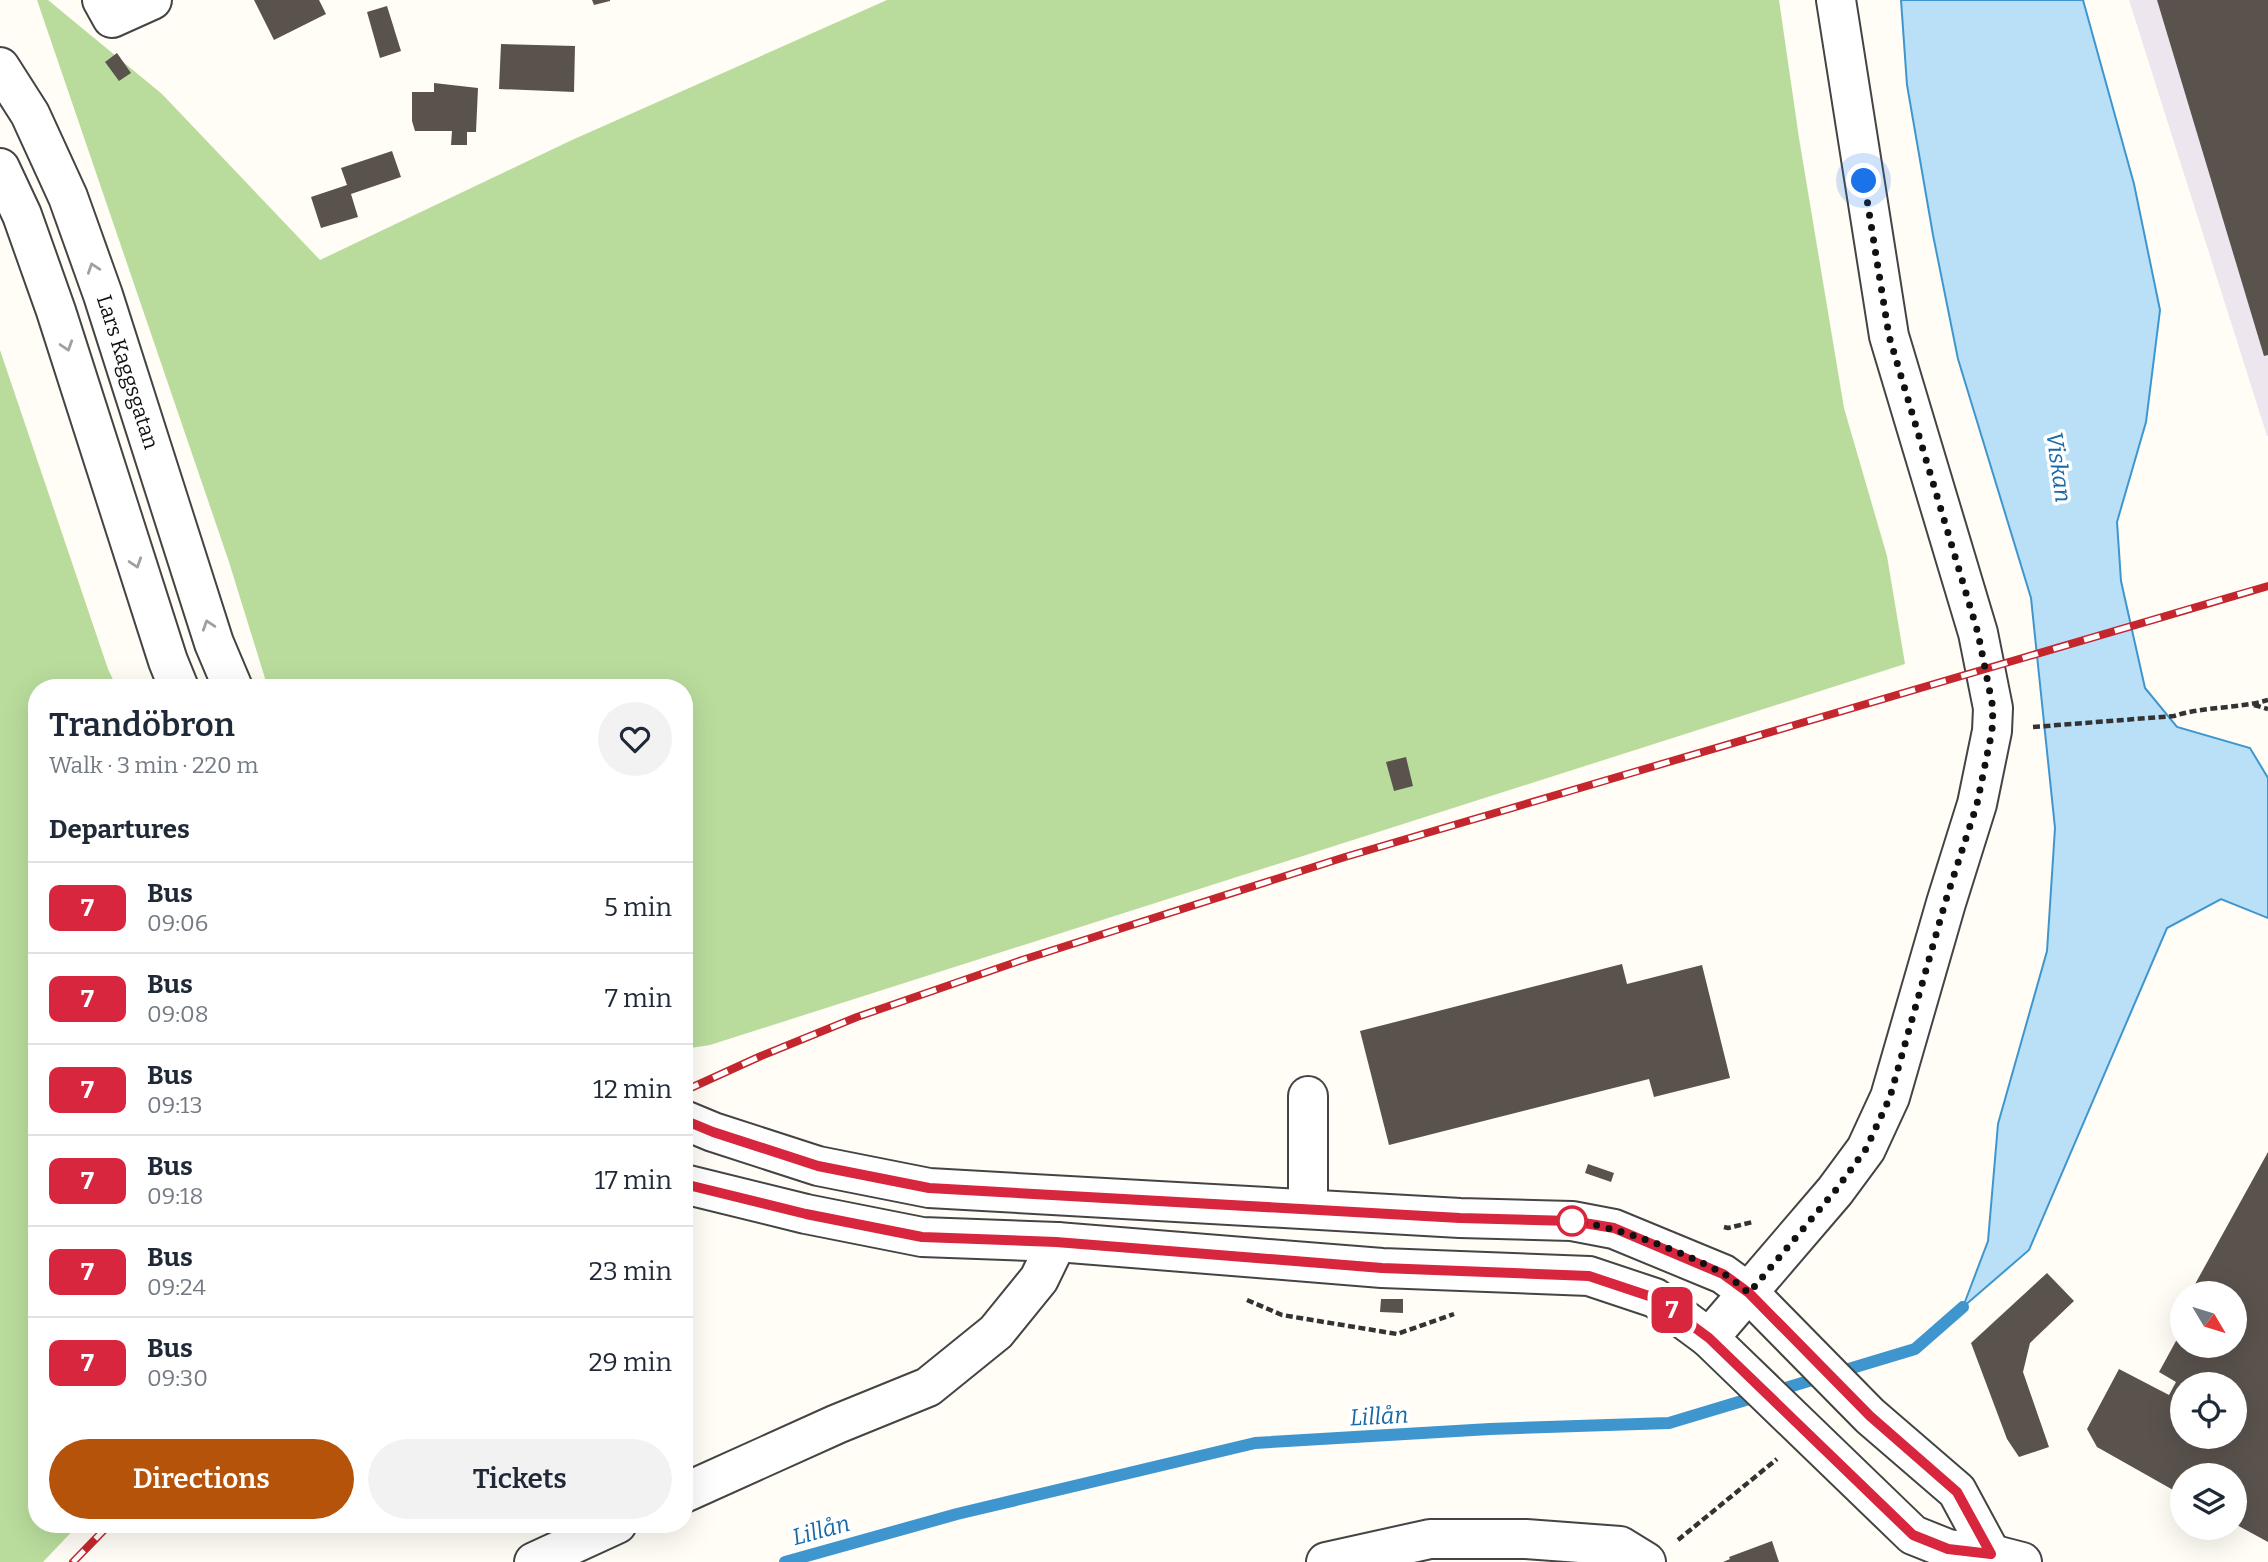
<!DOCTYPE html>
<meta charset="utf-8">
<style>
body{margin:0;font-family:Bitter,serif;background:#f2f2f3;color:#1f2937;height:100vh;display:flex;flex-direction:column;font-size:26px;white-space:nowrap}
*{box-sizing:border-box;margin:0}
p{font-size:23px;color:#747a83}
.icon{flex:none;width:38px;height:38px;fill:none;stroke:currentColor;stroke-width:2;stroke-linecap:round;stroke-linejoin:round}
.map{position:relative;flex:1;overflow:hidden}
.panel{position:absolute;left:28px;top:679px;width:665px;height:854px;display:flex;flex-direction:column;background:#fff;border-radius:28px;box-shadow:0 7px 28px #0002}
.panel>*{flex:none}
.badge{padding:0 14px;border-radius:10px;font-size:24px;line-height:46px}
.needle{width:46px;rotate:128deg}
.controls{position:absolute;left:2170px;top:1281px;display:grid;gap:14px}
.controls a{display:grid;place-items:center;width:77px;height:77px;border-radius:50%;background:#fff;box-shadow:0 7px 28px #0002;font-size:35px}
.you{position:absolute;width:35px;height:35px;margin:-18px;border:5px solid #fff;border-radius:50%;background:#1a73e8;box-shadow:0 0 0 10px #1a73e833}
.map>.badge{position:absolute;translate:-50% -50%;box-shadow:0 0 0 4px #fff}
h2{padding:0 21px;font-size:26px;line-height:63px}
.round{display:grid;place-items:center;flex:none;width:74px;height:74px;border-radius:37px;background:#f2f2f3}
.summary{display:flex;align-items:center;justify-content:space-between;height:119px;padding:0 21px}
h1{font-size:33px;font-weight:600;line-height:52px}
.cta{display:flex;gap:14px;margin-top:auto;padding:14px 21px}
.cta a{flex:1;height:80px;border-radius:42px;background:#b45309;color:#fff;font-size:28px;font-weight:600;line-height:80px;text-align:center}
.cta a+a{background:#f2f2f3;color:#1f2937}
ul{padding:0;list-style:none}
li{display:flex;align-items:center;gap:21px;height:91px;padding:0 21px;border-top:2px solid #e0e1e3}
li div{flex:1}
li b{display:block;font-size:26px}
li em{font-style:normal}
li .badge{min-width:77px;font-weight:700;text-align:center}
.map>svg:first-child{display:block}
.industrial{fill:#eee6ef}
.forest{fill:#b9dc9c}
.water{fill:#b9e0f7;stroke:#3f96cf;stroke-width:2}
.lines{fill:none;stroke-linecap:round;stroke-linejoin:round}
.stream{stroke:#3f96cf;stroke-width:12}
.building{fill:#5a524d;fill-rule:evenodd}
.minor-casing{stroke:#444;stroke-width:42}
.path{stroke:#333;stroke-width:4.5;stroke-dasharray:7 3.5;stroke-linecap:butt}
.minor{stroke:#fff;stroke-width:38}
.rail-casing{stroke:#c4262e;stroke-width:8}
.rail{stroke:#fff;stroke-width:5;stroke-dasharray:16;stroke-linecap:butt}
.oneway{stroke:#a0a0a0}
.line-casing{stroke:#fff;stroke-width:16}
.line{stroke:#d7263d;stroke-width:10}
.walk{stroke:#111;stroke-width:7;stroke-dasharray:0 12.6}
.stop-dot{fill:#fff;stroke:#d7263d;stroke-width:3.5}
.labels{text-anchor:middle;stroke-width:7;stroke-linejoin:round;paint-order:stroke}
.street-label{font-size:21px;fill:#111;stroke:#fff}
.water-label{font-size:23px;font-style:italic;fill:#1768a6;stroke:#fff}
</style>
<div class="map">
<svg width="2268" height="1562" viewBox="0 0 2268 1562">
<rect width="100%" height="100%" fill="#fffdf5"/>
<!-- industrial -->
<path class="industrial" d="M2129,0H2268V436H2267Z"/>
<!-- forest -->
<g class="forest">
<path d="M37,0H48L162,94L320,260L572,140L887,0H1779L1799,138L1844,408L1887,556L1905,664L710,1045L684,1049V688H268L229,562Z"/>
<path d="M0,350L108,669L117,688H37V1524H79L43,1562H0Z"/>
</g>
<!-- water -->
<path class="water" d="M1901,0H2083L2134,184L2160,310L2146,422L2117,522L2121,581L2145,688L2177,727L2250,748L2268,778V918L2221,899L2167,928L2029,1250L1963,1307L1988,1241L1998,1124L2047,951L2055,828L2031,598L1958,359L1933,235L1907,85Z"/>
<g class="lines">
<!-- stream -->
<path class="stream" d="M785,1562L957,1514L1255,1443L1490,1429L1669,1423L1915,1349L1963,1307"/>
</g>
<!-- building -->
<g class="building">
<path d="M254,0H319L326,14L274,40Z"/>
<path d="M592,0H610V1L594,5Z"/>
<path d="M2157,0H2268V355L2264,356Z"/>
<path d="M387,6L401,51L380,58L367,12Z"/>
<path d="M501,44L575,46L574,92L499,89Z"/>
<path d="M117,53L131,73L119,81L105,62Z"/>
<path d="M434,83L478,88L476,132H467V145H451L452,131H415L412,121V92H434Z"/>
<path d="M392,151L401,177L351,194L358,217L321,228L311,197L347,185L341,168Z"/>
<path d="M1406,757L1413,786L1394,791L1386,762Z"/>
<path d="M1622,964L1627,984L1702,965L1730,1078L1654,1097L1649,1079L1389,1145L1360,1031Z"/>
<path d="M2268,1152V1542L2235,1524V1475H2182V1495L2097,1447L2087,1429L2119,1369L2169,1395L2176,1382L2159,1372L2182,1330V1346H2235V1293H2203L2204,1291L2194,1286ZM2182,1384H2235V1437H2182Z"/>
<path d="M1588,1164L1614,1173L1611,1182L1585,1173Z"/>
<path d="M2047,1273L2074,1301L2030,1343L2023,1372L2049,1447L2019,1457L2007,1439L1971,1343Z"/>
<path d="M1381,1299H1403V1313L1380,1312Z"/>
<path d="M1772,1541L1779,1562H1723L1730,1559L1729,1557Z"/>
</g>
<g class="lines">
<defs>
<g id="minor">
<path d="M102,0L112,18L152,0"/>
<path id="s1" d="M0,67L30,114L68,197L103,295L214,643L233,688"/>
<path d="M0,168L22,215L56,311L168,661L179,688"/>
<path d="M684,1120L713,1132L818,1166L929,1188L1460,1218L1572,1221L1614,1229L1723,1274L1749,1293L1870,1416L1957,1491L1991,1554"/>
<path d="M684,1184L806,1214L922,1237L1057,1242L1382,1268L1589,1276L1655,1298L1709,1338L1913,1535L1948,1549L1991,1554L2022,1562"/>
<path d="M1308,1209V1096"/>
<path d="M1709,1338L1835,1191L1866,1149L1890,1097L1946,903L1977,804L1992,731L1993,708L1978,633L1889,336L1836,0"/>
<path d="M684,1493L837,1424L928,1387L996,1332L1039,1279L1057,1242"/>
<path d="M534,1562L617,1524"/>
<path d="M1326,1562L1430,1539H1526L1620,1546L1646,1562"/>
</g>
</defs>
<!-- minor casing -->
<use href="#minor" class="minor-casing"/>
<!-- path -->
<g class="path">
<path d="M2254,705L2268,709"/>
<path d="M2033,727L2174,716C2205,706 2237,709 2268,700"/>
<path d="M1724,1227L1728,1228L1753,1222"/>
<path d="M1247,1300L1282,1315L1397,1334L1454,1314"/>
<path d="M1678,1540L1777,1459"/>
</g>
<!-- minor -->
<use href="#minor" class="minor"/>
<defs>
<g id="rail">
<path d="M684,1091L761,1056L857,1017L1022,960L1345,857L2268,586"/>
<path d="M73,1562L110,1524"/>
</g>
</defs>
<!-- rail casing -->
<use href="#rail" class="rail-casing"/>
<!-- rail -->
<use href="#rail" class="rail"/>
</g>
<!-- one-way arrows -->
<defs><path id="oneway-chevron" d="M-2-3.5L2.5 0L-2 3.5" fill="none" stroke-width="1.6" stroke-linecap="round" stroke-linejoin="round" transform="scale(1.75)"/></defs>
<g class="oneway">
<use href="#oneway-chevron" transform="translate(93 268) rotate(-109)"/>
<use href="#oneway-chevron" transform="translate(67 346) rotate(72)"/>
<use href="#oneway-chevron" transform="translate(136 563) rotate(72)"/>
<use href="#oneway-chevron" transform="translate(208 625) rotate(-108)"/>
</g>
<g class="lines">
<defs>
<path id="line" d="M684,1120L713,1132L818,1166L929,1188L1460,1218L1572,1221L1614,1228L1723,1274L1749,1293L1870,1416L1957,1492L1991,1554L1948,1549L1913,1535L1709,1338L1655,1298L1589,1276L1382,1268L1056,1242L922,1237L806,1214L684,1184"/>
</defs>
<!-- line casing -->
<use href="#line" class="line-casing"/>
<!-- line -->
<use href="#line" class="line"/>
<!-- walk -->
<path class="walk" d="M1572,1221C1615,1226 1682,1251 1722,1273C1732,1278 1740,1286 1749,1293L1835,1191L1866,1149L1890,1097L1945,903L1977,804L1992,731L1993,708L1978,633L1889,336L1864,181"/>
</g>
<!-- markers -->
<circle class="stop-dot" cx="1572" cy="1221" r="14"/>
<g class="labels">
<!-- street labels -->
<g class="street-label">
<text dy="7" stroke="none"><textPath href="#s1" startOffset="332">Lars Kaggsgatan</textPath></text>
</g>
<!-- water labels -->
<g class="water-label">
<text transform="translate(2059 467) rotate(82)" y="8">Viskan</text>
<text transform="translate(1379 1416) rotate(-3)" y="8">Lillån</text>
<text transform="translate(821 1530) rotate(-15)" y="8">Lillån</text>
</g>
</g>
</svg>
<div class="controls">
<a><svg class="needle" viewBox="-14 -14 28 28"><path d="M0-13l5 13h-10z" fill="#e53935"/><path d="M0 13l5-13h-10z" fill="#747a83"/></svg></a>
<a><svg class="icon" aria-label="locate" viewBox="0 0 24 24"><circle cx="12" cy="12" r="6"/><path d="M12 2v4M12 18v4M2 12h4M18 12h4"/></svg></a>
<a><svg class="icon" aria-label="layers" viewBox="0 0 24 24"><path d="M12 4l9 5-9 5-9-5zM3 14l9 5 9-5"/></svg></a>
</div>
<div class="you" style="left:1864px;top:181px"></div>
<b class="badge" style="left:1672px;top:1310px;background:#d7263d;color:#fff">7</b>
<section class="panel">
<div class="summary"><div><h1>Trandöbron</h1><p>Walk · 3 min · 220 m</p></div><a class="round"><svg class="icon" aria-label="heart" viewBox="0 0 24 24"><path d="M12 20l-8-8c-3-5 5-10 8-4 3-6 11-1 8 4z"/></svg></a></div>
<h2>Departures</h2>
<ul>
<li><span class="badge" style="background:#d7263d;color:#fff">7</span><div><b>Bus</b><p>09:06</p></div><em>5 min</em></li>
<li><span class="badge" style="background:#d7263d;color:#fff">7</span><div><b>Bus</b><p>09:08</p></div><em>7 min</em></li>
<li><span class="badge" style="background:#d7263d;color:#fff">7</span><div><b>Bus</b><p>09:13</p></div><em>12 min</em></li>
<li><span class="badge" style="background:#d7263d;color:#fff">7</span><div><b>Bus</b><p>09:18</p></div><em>17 min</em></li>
<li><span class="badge" style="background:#d7263d;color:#fff">7</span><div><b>Bus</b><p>09:24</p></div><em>23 min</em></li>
<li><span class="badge" style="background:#d7263d;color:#fff">7</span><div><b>Bus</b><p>09:30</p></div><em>29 min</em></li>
</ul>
<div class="cta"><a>Directions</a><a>Tickets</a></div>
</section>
</div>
